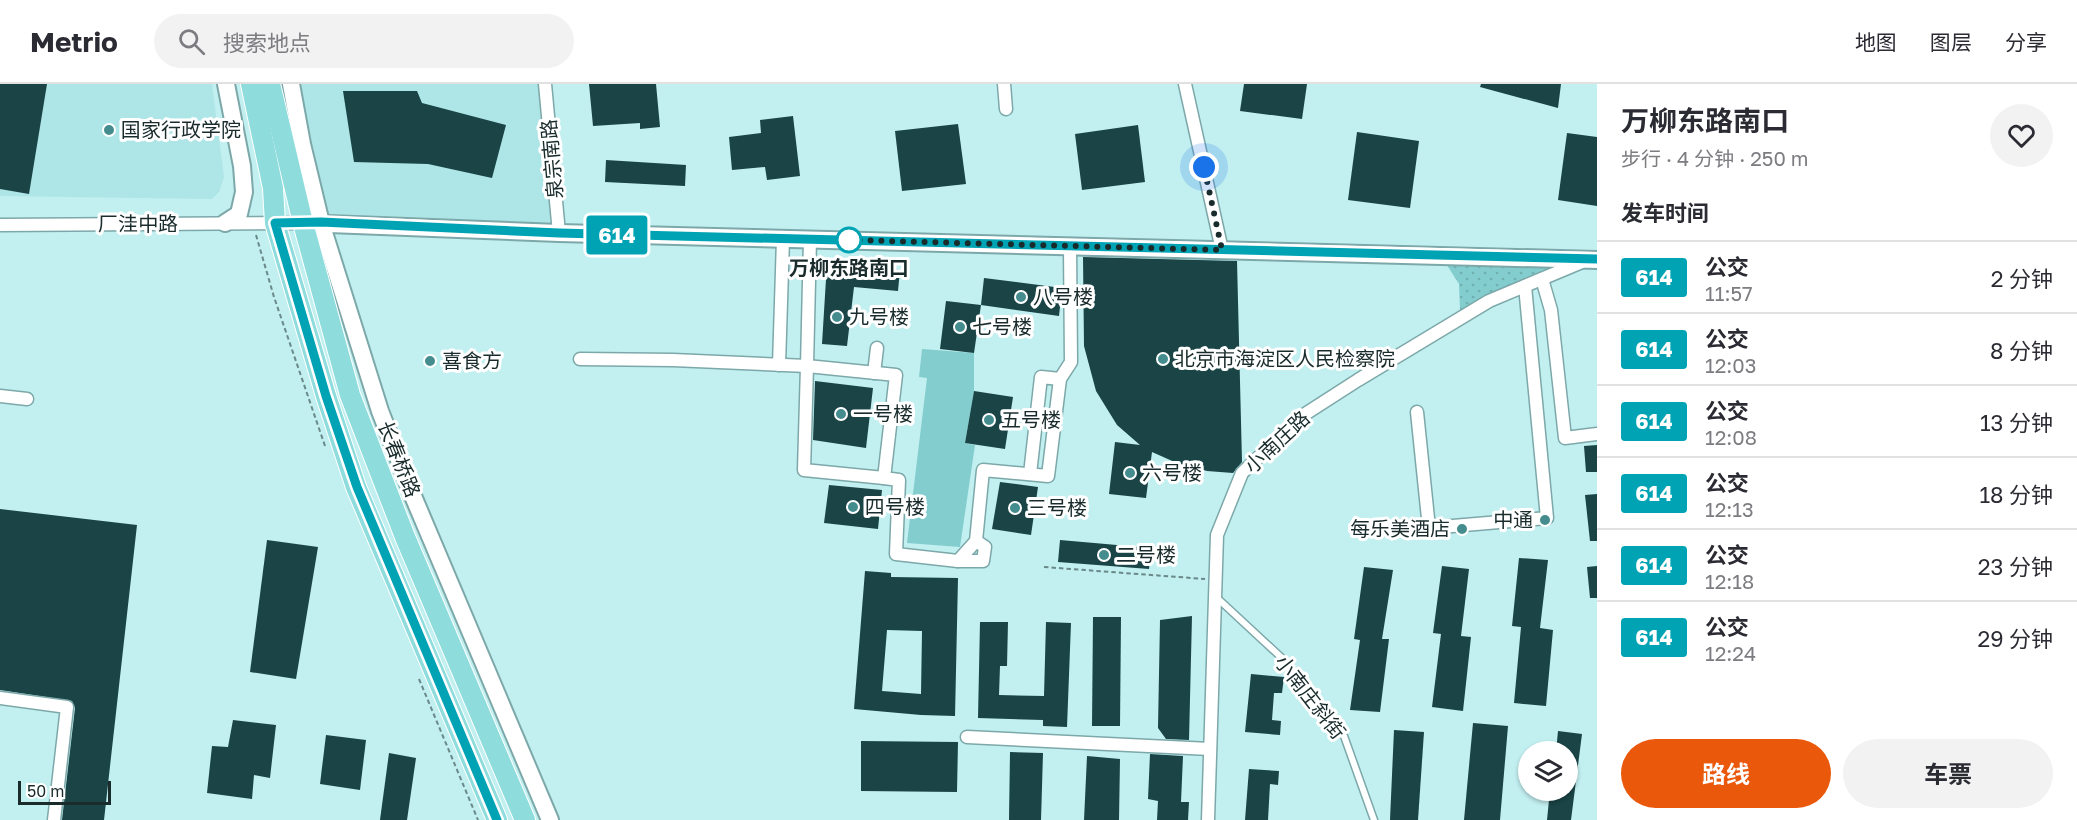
<!DOCTYPE html>
<html lang="zh">
<meta charset="utf-8">
<style>
body{margin:0;font-family:"Golos Text","Noto Sans SC",sans-serif;background:#f2f2f3;color:#2b2b33;height:100vh;display:flex;flex-direction:column;font-size:22px;white-space:nowrap}
*{box-sizing:border-box;margin:0}
p{font-size:20px;color:#7c7c81}
.icon{flex:none;width:33px;height:33px;fill:none;stroke:currentColor;stroke-width:2;stroke-linecap:round;stroke-linejoin:round}
.map{position:relative;flex:1;overflow:hidden}
.sheet{display:flex;flex-direction:column;background:#fff;width:480px}
.sheet>*{flex:none}
.badge{padding:0 12px;border-radius:4px;font-size:21px;line-height:39px}
.tools{position:absolute;left:1518px;top:657px;display:grid;gap:12px}
.tools a{display:grid;place-items:center;width:60px;height:60px;border-radius:50%;background:#fff;box-shadow:0 2px 4px #0004;font-size:30px}
.scale{position:absolute;left:18px;bottom:15px;width:93px;box-sizing:border-box;padding-left:6px;border:3px solid #192b2b;border-top:0;font-size:16px;line-height:21px;white-space:nowrap;color:#192b2b;-webkit-text-stroke:4px #fff;paint-order:stroke}
.you{position:absolute;width:30px;height:30px;margin:-15px;border:4px solid #fff;border-radius:50%;background:#1a73e8;box-shadow:0 0 0 9px #1a73e833}
.map>.badge{position:absolute;translate:-50% -50%;box-shadow:0 0 0 3px #fff}
h2{padding:0 24px;font-size:22px;line-height:54px}
.round{display:grid;place-items:center;flex:none;width:63px;height:63px;border-radius:32px;background:#f2f2f3}
.head{display:flex;align-items:center;justify-content:space-between;height:102px;padding:0 24px}
h1{font-size:28px;font-weight:700;line-height:45px}
.cta{display:flex;gap:12px;margin-top:auto;padding:12px 24px}
.cta a{flex:1;height:69px;border-radius:36px;background:#ea580c;color:#fff;font-size:24px;font-weight:700;line-height:69px;text-align:center}
.cta a+a{background:#f2f2f3;color:#2b2b33}
ul{padding:0;list-style:none}
li{display:flex;align-items:center;gap:18px;height:72px;padding:0 24px;border-top:2px solid #e1e1e2}
li div{flex:1}
li b{display:block;font-size:22px}
li em{font-style:normal}
li .badge{min-width:66px;font-weight:700;text-align:center}
header{display:flex;align-items:center;gap:36px;box-sizing:border-box;height:84px;padding:0 30px;background:#fff;border-bottom:2px solid #e1e1e2}
header strong{font-size:28px}
nav{display:flex;gap:33px;margin-inline-start:auto;font-size:21px}
.search{width:420px;height:54px;background:#f2f2f3;display:flex;align-items:center;gap:15px;box-sizing:border-box;padding:0 21px;border-radius:33px;color:#7c7c81;font-size:22px}
main{display:flex;flex:1;min-height:0}
.map>svg:first-child{display:block}
.built{fill:#aee5e6}
.grass{fill:url(#grass-dots)}
.park{fill:#83cdce}
.building{fill:#1a4446;fill-rule:evenodd}
.lines{fill:none;stroke-linecap:round;stroke-linejoin:round}
.lane-casing{stroke:#7da8a9;stroke-width:9}
.street-casing{stroke:#7da8a9;stroke-width:15}
.secondary-casing{stroke:#7da8a9;stroke-width:20}
.primary-casing{stroke:#fff;stroke-width:22}
.path{stroke:#6a8989;stroke-width:2;stroke-dasharray:4.5 3;stroke-linecap:butt}
.lane{stroke:#fff;stroke-width:6}
.street{stroke:#fff;stroke-width:12}
.secondary{stroke:#fff;stroke-width:16}
.primary{stroke:#8fdcdd;stroke-width:20}
.line-casing{stroke:#fff;stroke-width:14}
.line{stroke:#00a3b4;stroke-width:9}
.walk{stroke:#192b2b;stroke-width:6;stroke-dasharray:0 10.8}
.poi-dot{fill:#448c8e;stroke:#fff;stroke-width:2}
.stop-dot{fill:#fff;stroke:#00a3b4;stroke-width:3}
.labels{text-anchor:middle;stroke-width:6;stroke-linejoin:round;paint-order:stroke}
.poi-label{font-size:20px;fill:#192b2b;stroke:#fff;text-anchor:start}
.street-label{font-size:20px;fill:#192b2b;stroke:#fff}
.stop-label{font-size:20px;font-weight:bold;fill:#192b2b;stroke:#fff}
</style>
<header>
<strong>Metrio</strong>
<div class="search"><svg class="icon" aria-label="search" viewBox="0 0 24 24"><circle cx="10" cy="10" r="6"/><path d="M15 15l6 6"/></svg>搜索地点</div>
<nav><a>地图</a><a>图层</a><a>分享</a></nav>
</header>
<main>
<div class="map">
<svg width="1597" height="736" viewBox="0 0 1597 736">
<defs>
<pattern id="grass-dots" width="8" height="8" patternUnits="userSpaceOnUse" patternTransform="scale(1.5)"><rect width="8" height="8" fill="#83cdce"/><path d="M2 2h.1M6 6h.1" fill="none" stroke="#71b0b1" stroke-width="1.8" stroke-linecap="round"/></pattern>
</defs>
<rect width="100%" height="100%" fill="#c2eff0"/>
<!-- built -->
<g class="built">
<path d="M0,0H212L224,93L219,108L212,115L0,112Z"/>
<path d="M291,0H545L559,149L321,139Z"/>
</g>
<!-- grass -->
<path class="grass" d="M1443,175L1557,181L1460,226L1459,200Z"/>
<!-- park -->
<path class="park" d="M922,265L974,269V307L965,359L975,361L960,463L907,459L927,294L919,293Z"/>
<!-- building -->
<g class="building">
<path d="M0,0H47L29,110L0,105Z"/>
<path d="M589,0H656L660,43L640,45V39L593,42Z"/>
<path d="M1244,0H1307L1302,35L1240,27Z"/>
<path d="M1481,0H1561L1558,24L1480,3Z"/>
<path d="M343,7H417L422,19L506,41L492,94L428,80L354,78Z"/>
<path d="M793,32L800,92L767,96L765,83L732,86L729,53L761,49L760,36Z"/>
<path d="M958,40L966,100L902,107L895,47Z"/>
<path d="M1138,41L1145,98L1082,106L1075,50Z"/>
<path d="M1357,48L1419,57L1410,124L1348,116Z"/>
<path d="M1567,49L1597,53V122L1558,116Z"/>
<path d="M606,76L686,81L685,102L605,98Z"/>
<path d="M1083,173L1237,177L1242,378L1233,389L1207,387L1179,380L1152,368L1146,414L1109,410L1115,358L1140,361L1117,341L1096,307L1084,262Z"/>
<path d="M827,179L900,186L898,207L854,203L847,262L822,260Z"/>
<path d="M984,194L1062,204L1059,232L981,221Z"/>
<path d="M946,217L981,221L974,269L940,265Z"/>
<path d="M815,297L873,304L866,364L813,356Z"/>
<path d="M974,307L1013,313L1005,365L965,359Z"/>
<path d="M1597,361V388H1586L1584,362Z"/>
<path d="M1000,398L1038,403L1031,451L992,445Z"/>
<path d="M829,401L882,406L878,445L824,439Z"/>
<path d="M1597,410V457H1590L1585,411Z"/>
<path d="M0,425L137,441L104,736H62L75,624L72,617L0,606Z"/>
<path d="M267,456L318,463L296,595L250,588Z"/>
<path d="M1060,456L1151,464L1149,485L1058,478Z"/>
<path d="M1519,474L1548,476L1540,544L1553,546L1546,622L1514,619L1521,543L1512,542Z"/>
<path d="M1442,482L1469,485L1461,552L1471,553L1463,627L1432,623L1441,550L1433,549Z"/>
<path d="M1597,482V514H1590L1587,483Z"/>
<path d="M1364,483L1393,486L1382,555H1389L1380,628L1350,626L1360,556L1354,555Z"/>
<path d="M865,487L891,489V493L958,494L955,632L921,631L854,625ZM887,546L922,547L921,610L882,607Z"/>
<path d="M1192,532L1189,656L1166,655L1158,644L1160,536Z"/>
<path d="M1093,533H1121L1120,642H1092Z"/>
<path d="M980,538H1008L1007,582H1000L999,611L1044,612L1046,538L1071,539L1067,643L1043,642V636L978,634Z"/>
<path d="M1251,590L1284,593L1282,609H1274L1272,636L1281,637L1280,651L1245,648Z"/>
<path d="M233,636L276,641L270,694L254,691L252,715L207,709L212,662L228,663Z"/>
<path d="M1473,639L1508,642L1500,736H1464Z"/>
<path d="M1394,646L1424,648L1418,736H1390Z"/>
<path d="M1558,647L1582,650L1571,736H1547L1550,706H1568V668H1556Z"/>
<path d="M326,651L366,656L360,706L320,700Z"/>
<path d="M861,657L958,658L957,708L861,707Z"/>
<path d="M1010,668L1043,669L1041,736H1009Z"/>
<path d="M389,669L416,674L407,736H380Z"/>
<path d="M1150,670L1183,672L1181,718H1189L1188,736H1157L1158,717L1148,715Z"/>
<path d="M1087,672L1120,675L1119,736H1084Z"/>
<path d="M1249,685L1279,687L1278,701L1270,700L1268,736H1245Z"/>
</g>
<g class="lines">
<defs>
<path id="lane" d="M1215,512L1283,575L1344,652L1374,736"/>
<g id="street">
<path d="M545,0L559,149"/>
<path d="M1004,0L1006,25"/>
<path d="M1185,0L1222,166"/>
<path d="M0,141L303,139"/>
<path d="M810,155L807,282L896,291L884,394L899,396L896,470L958,477L976,457L983,386L1048,392L1060,295L1071,278L1070,162"/>
<path d="M1542,195L1551,226L1565,354L1597,350"/>
<path d="M580,275L673,276L807,282L804,386L884,394"/>
<path d="M779,281L783,155"/>
<path d="M874,289L877,264"/>
<path d="M0,312L27,315"/>
<path d="M1417,328L1429,444L1547,434L1525,202"/>
<path d="M1030,390L1041,293L1060,295"/>
<path d="M958,477H983L985,463L976,457"/>
<path d="M0,614L67,623L54,736"/>
<path d="M967,653L1210,665"/>
<path d="M1208,736L1217,451L1242,389L1302,332L1358,296L1489,217L1582,178"/>
</g>
<g id="secondary">
<path d="M291,0L302,60L321,139L380,327L413,412L550,736"/>
<path d="M225,139L239,130L244,108L242,82L226,0"/>
<path d="M303,139L559,149L1597,176"/>
</g>
<g id="primary">
<path d="M251,0L273,104L275,139L326,312L356,403L497,736"/>
<path d="M270,0L303,139L350,311L405,453L525,736"/>
</g>
</defs>
<!-- lane casing -->
<use href="#lane" class="lane-casing"/>
<!-- street casing -->
<use href="#street" class="street-casing"/>
<!-- secondary casing -->
<use href="#secondary" class="secondary-casing"/>
<!-- primary casing -->
<use href="#primary" class="primary-casing"/>
<!-- path -->
<g class="path">
<path d="M256,151L274,213L325,362"/>
<path d="M1044,483L1205,495"/>
<path d="M419,595L478,736"/>
</g>
<!-- lane -->
<use href="#lane" class="lane"/>
<!-- street -->
<use href="#street" class="street"/>
<!-- secondary -->
<use href="#secondary" class="secondary"/>
<!-- primary -->
<use href="#primary" class="primary"/>
</g>
<g class="lines">
<defs>
<path id="line" d="M497,736L357,403L326,312L275,139L321,138L559,149L1597,175"/>
</defs>
<!-- line casing -->
<use href="#line" class="line-casing"/>
<!-- line -->
<use href="#line" class="line"/>
<!-- walk -->
<path class="walk" d="M849,156L1222,166L1204,83"/>
</g>
<!-- markers -->
<g class="poi-dot">
<circle cx="109" cy="46" r="6"/>
<circle cx="1021" cy="213" r="6"/>
<circle cx="837" cy="233" r="6"/>
<circle cx="960" cy="243" r="6"/>
<circle cx="1163" cy="275" r="6"/>
<circle cx="430" cy="277" r="6"/>
<circle cx="841" cy="330" r="6"/>
<circle cx="989" cy="336" r="6"/>
<circle cx="1130" cy="389" r="6"/>
<circle cx="853" cy="423" r="6"/>
<circle cx="1015" cy="424" r="6"/>
<circle cx="1545" cy="436" r="6"/>
<circle cx="1462" cy="445" r="6"/>
<circle cx="1104" cy="471" r="6"/>
</g>
<circle class="stop-dot" cx="849" cy="156" r="12"/>
<g class="labels">
<!-- poi labels -->
<g class="poi-label">
<text x="121" y="53">国家行政学院</text>
<text x="1033" y="220">八号楼</text>
<text x="849" y="240">九号楼</text>
<text x="972" y="250">七号楼</text>
<text x="1175" y="282">北京市海淀区人民检察院</text>
<text x="442" y="284">喜食方</text>
<text x="853" y="337">一号楼</text>
<text x="1001" y="343">五号楼</text>
<text x="1142" y="396">六号楼</text>
<text x="865" y="430">四号楼</text>
<text x="1027" y="431">三号楼</text>
<text x="1533" y="443" text-anchor="end">中通</text>
<text x="1450" y="452" text-anchor="end">每乐美酒店</text>
<text x="1116" y="478">二号楼</text>
</g>
<!-- street labels -->
<g class="street-label">
<text transform="translate(552 75) rotate(-95)" y="7">泉宗南路</text>
<text x="138" y="147">厂洼中路</text>
<text transform="translate(1277 358) rotate(-43)" y="7">小南庄路</text>
<text transform="translate(399 375) rotate(68)" y="7">长春桥路</text>
<text transform="translate(1310 613) rotate(52)" y="7">小南庄斜街</text>
</g>
<!-- stop labels -->
<g class="stop-label">
<text x="849" y="191">万柳东路南口</text>
</g>
</g>
</svg>
<div class="tools">
<a><svg class="icon" aria-label="layers" viewBox="0 0 24 24"><path d="M12 4l9 5-9 5-9-5zM3 14l9 5 9-5"/></svg></a>
</div>
<div class="scale">50 m</div>
<div class="you" style="left:1204px;top:83px"></div>
<b class="badge" style="left:617px;top:151px;background:#00a3b4;color:#fff">614</b>
</div>
<section class="sheet">
<div class="head"><div><h1>万柳东路南口</h1><p>步行 · 4 分钟 · 250 m</p></div><a class="round"><svg class="icon" aria-label="heart" viewBox="0 0 24 24"><path d="M12 20l-8-8c-3-5 5-10 8-4 3-6 11-1 8 4z"/></svg></a></div>
<h2>发车时间</h2>
<ul>
<li><span class="badge" style="background:#00a3b4;color:#fff">614</span><div><b>公交</b><p>11:57</p></div><em>2 分钟</em></li>
<li><span class="badge" style="background:#00a3b4;color:#fff">614</span><div><b>公交</b><p>12:03</p></div><em>8 分钟</em></li>
<li><span class="badge" style="background:#00a3b4;color:#fff">614</span><div><b>公交</b><p>12:08</p></div><em>13 分钟</em></li>
<li><span class="badge" style="background:#00a3b4;color:#fff">614</span><div><b>公交</b><p>12:13</p></div><em>18 分钟</em></li>
<li><span class="badge" style="background:#00a3b4;color:#fff">614</span><div><b>公交</b><p>12:18</p></div><em>23 分钟</em></li>
<li><span class="badge" style="background:#00a3b4;color:#fff">614</span><div><b>公交</b><p>12:24</p></div><em>29 分钟</em></li>
</ul>
<div class="cta"><a>路线</a><a>车票</a></div>
</section>
</main>
